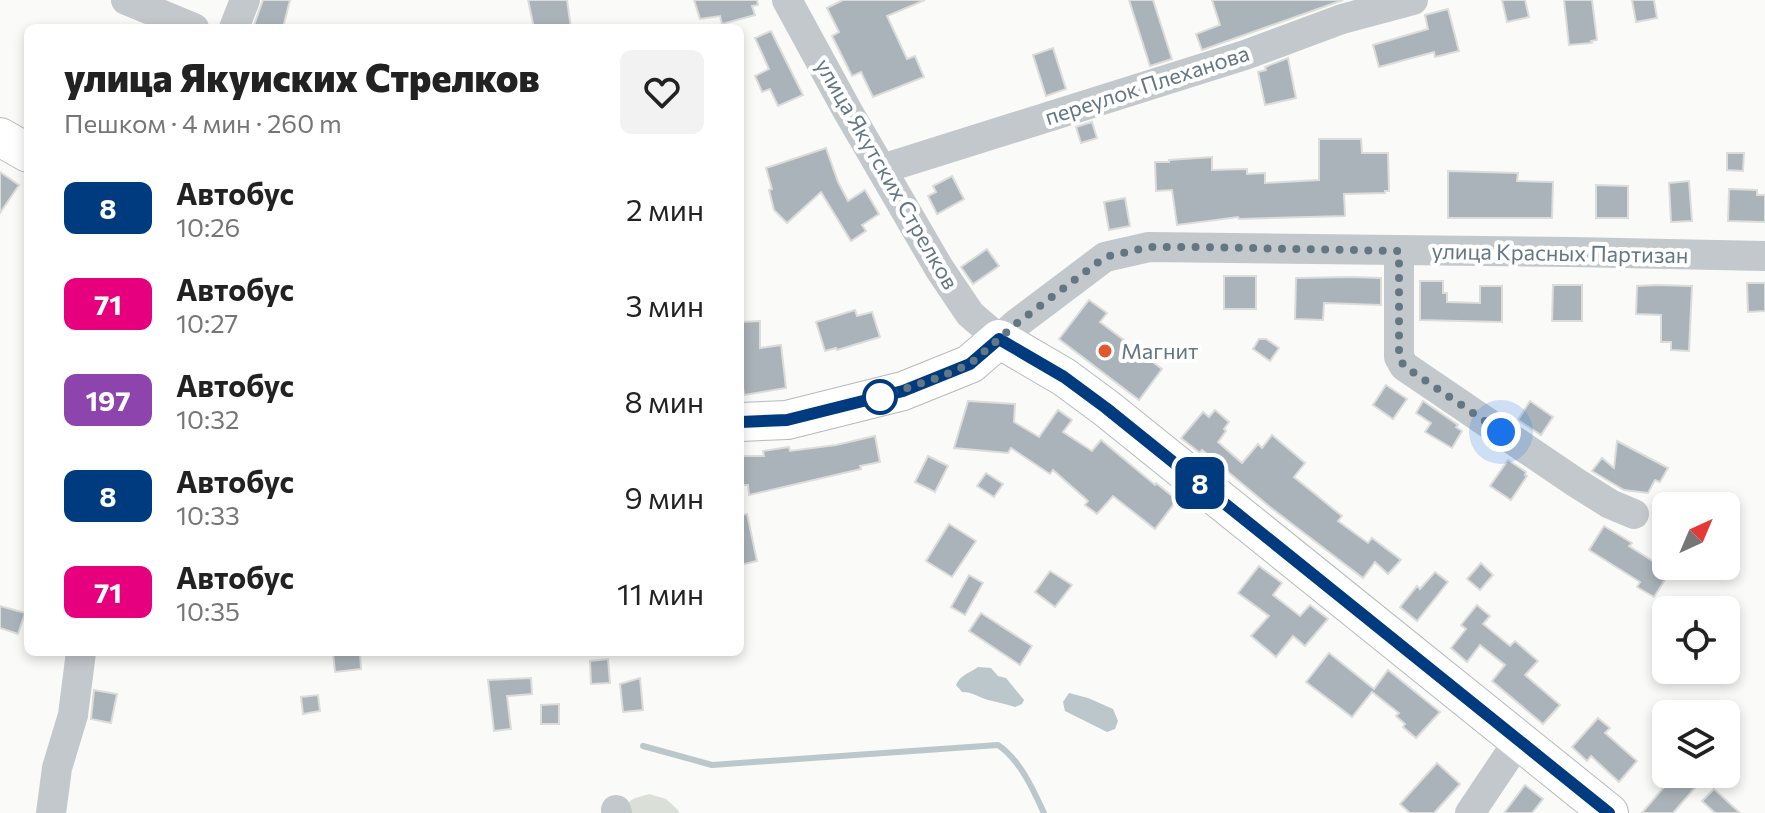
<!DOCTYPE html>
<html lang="ru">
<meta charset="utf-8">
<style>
body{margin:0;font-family:Commissioner,sans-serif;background:#f2f2f2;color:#222;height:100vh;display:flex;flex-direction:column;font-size:30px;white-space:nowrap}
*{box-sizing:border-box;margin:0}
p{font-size:26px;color:#767676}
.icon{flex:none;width:44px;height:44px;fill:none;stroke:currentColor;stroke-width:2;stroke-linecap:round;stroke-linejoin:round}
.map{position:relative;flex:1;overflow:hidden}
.panel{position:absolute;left:24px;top:24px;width:720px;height:632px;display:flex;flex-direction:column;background:#fff;border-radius:12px;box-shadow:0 4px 12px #0003}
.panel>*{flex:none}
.badge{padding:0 16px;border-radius:12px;font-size:28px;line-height:52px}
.needle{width:52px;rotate:44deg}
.buttons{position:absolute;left:1652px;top:492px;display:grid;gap:16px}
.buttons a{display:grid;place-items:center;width:88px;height:88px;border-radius:12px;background:#fff;box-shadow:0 4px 12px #0003;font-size:40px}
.you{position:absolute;width:40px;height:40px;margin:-20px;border:6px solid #fff;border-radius:50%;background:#1a73e8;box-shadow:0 0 0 12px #1a73e833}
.map>.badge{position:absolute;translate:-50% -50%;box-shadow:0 0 0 4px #fff}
.round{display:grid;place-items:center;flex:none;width:84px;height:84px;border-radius:12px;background:#f2f2f2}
.overview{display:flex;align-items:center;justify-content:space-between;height:136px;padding:0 40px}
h1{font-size:38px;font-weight:800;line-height:60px}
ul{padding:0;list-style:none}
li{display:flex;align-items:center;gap:24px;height:96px;padding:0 40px}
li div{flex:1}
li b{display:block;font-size:30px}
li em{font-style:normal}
li .badge{min-width:88px;font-weight:700;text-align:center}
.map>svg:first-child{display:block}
.green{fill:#dadfd7}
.water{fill:#bbc7cb}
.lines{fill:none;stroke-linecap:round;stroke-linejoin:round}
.stream{stroke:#bbc7cb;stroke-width:6}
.building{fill:#aab3b9;stroke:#dcdcda;stroke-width:2}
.major-casing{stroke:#b5babe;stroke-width:40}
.minor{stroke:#c3c8cc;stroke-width:30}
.major{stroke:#fff;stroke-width:38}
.line-casing{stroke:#fff;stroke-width:18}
.line{stroke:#003b80;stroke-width:12}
.walk{stroke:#657683;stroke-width:8;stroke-dasharray:0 14.4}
.poi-dot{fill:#e4572e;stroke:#fff;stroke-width:3}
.stop-dot{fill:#fff;stroke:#003b80;stroke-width:4}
.labels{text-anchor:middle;stroke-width:8;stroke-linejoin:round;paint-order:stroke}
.street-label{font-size:22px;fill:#657683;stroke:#fff}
.poi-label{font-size:22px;fill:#657683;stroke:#fff;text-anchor:start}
</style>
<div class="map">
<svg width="1765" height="813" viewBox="0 0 1765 813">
<rect width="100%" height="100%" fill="#fafaf8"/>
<!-- green -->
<path class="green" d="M649,794L666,799L678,810L679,813H626C625,798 637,798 649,794Z"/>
<!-- water -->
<g class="water">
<path d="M978,667L991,668L998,676L1006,678L1024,700L1022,704L1015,707C1006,704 997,702 988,700C978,697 973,692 962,692L956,685C962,673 969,674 978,667Z"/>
<path d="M1069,693L1088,698L1113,709L1118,721L1115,729L1107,732L1065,711L1063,702Z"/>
</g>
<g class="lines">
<!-- stream -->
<path class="stream" d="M643,746L712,765L998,745C1020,760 1033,789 1044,813"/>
</g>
<!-- building -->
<g class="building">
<path d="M263,0H290L283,28H253Z"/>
<path d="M528,0H567L571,28H534Z"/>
<path d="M694,0H757L758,5L752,6L755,15L722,24L720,16L700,19Z"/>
<path d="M843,0H925L887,16L907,59L915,56L924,77L873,97L861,72L852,76L832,36L839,32L827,8Z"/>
<path d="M1129,0H1153L1172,59L1150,66Z"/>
<path d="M1212,0H1343L1202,50L1196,34L1220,25Z"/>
<path d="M1502,0H1525L1529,17L1507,22Z"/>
<path d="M1564,0H1592L1597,40L1591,41L1592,43L1569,45Z"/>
<path d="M1632,0H1654L1657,18L1636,22Z"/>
<path d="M1448,9L1459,51L1435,57L1434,52L1379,67L1373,45L1428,29L1425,15Z"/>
<path d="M771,31L803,95L778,106L770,89L762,92L755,76L769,69L755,38Z"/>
<path d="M1053,48L1066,89L1046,96L1033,55Z"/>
<path d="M1288,58L1296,98L1265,105L1258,72L1266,70L1265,67Z"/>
<path d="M1092,122L1097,138L1081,143L1076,127Z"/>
<path d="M1319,139H1361L1362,153H1388L1389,191H1385V193L1344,194L1345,216L1239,219L1238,217L1177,225L1172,190L1156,191L1155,162H1169V160L1212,157V170L1247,169V174L1265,173V183L1319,180Z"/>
<path d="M826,148L838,182L848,201L865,190L879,214L862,225L866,231L851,241L821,192L787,223L774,210L769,190L772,189L766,168Z"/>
<path d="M1727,153H1744L1743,171L1727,170Z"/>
<path d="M1448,171L1518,173L1517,181L1553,182L1552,218H1448Z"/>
<path d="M0,172L19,185L0,213Z"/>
<path d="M952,176L964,199L937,214L928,196L936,192L933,186Z"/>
<path d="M1689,181L1692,221L1671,222L1669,183Z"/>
<path d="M1596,185L1628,186V218H1596Z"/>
<path d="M1729,189L1757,190V195H1765V222L1728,221Z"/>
<path d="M1125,198L1130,226L1109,230L1104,202Z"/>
<path d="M987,249L999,266L973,284L961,267Z"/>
<rect x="1224" y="276" width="32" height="33"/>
<path d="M1352,277L1381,278V305L1324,303L1323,320L1295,319L1296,278Z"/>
<path d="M1420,281H1443V293H1447V302L1480,303V286H1502V322L1420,320Z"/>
<path d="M1747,283H1765V311L1748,312Z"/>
<path d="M1553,285H1582V321H1552Z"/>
<path d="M1657,285L1692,286L1689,351L1671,350V342H1661V315L1636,314L1637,286Z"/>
<path d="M1089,300L1107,313L1100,322L1162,369L1139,400L1059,339Z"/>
<path d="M855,310L857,316L872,312L880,337L837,350L836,348L825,351L816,322Z"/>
<path d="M760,321V348L781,345L786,388L744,395L740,367V322Z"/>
<path d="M1259,339H1266L1279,348L1270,361L1253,349Z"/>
<path d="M1386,385L1407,399L1393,419L1373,405Z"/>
<path d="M968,401L1015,404L1014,422L1039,437L1058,410L1072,420L1063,432L1092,451L1101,440L1155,485L1156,483L1177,500L1155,529L1113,496L1097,514L1085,505L1088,501L1053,470L1050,474L1011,448L1008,453L954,448Z"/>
<path d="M1423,401L1458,425L1456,427L1462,431L1452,448L1425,432L1431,423L1416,413Z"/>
<path d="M1530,401L1553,417L1541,435L1518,420Z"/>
<path d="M1215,410L1229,422L1224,429L1226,431L1218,442L1242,463L1258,444L1262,448L1272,435L1305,463L1294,477L1342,516L1338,521L1368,543L1372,538L1401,560L1388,574L1375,562L1363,578L1270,507L1202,450L1200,453L1181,438L1203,412L1209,417Z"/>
<path d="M875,436L880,462L860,466L861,469L749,495L748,485H740V456H764L763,451L789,447L790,451L836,445Z"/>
<path d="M1617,441L1668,468L1660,482L1655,480L1648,493L1624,490L1592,471L1602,458L1614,468Z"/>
<path d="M928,456L948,466L935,492L915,482Z"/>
<path d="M1508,460L1526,472L1525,475L1527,476L1511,500L1490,486Z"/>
<path d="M986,473L1003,484L994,497L977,486Z"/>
<path d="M747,514L757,561L740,565V515Z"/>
<path d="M949,524L976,541L952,577L926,561Z"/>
<path d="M1604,526L1632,543L1629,546L1670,572L1654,597L1637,587L1640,582L1589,550Z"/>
<path d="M1481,563L1493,575L1480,590L1467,579Z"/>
<path d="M1259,566L1282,583L1273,595L1300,616L1310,605L1328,619L1305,646L1293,636L1276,657L1251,636L1269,616L1238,593Z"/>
<path d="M1050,571L1072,585L1055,607L1035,592Z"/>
<path d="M1435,572L1448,582L1417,621L1400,607L1417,586L1420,589Z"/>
<path d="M969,575L983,583L965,615L951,607Z"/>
<path d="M1477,605L1490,616L1483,624L1510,646L1515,641L1538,661L1525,675L1560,705L1543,724L1492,681L1505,665L1480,645L1467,662L1451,648L1466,629L1461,625Z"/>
<path d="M0,606L25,613L18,634L0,628Z"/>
<path d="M981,613L1032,646L1020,665L969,631Z"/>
<path d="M333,652H360L361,669L335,672Z"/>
<path d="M1329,653L1374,689L1388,670L1440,712L1416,738L1403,727L1405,724L1396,716L1399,713L1372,692L1352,717L1306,682Z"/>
<path d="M608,659L610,683L591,684L590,661Z"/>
<path d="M531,678L532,694L507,696L511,729L494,731L488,680Z"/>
<path d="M640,678L643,710L623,712L620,684Z"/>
<path d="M94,690L117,694L111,723L91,719Z"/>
<path d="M318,695L320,711L303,714L301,697Z"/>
<path d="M559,704V724H541V705Z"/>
<path d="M1598,718L1610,728L1605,733L1637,761L1619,782L1591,756L1587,761L1572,747Z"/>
<path d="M1437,763L1460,784L1434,813H1410L1400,804Z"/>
<path d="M1675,774H1690L1700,782L1673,813H1642Z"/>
<path d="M1525,785L1543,799L1532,813H1504Z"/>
<path d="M1714,789L1740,813H1715L1702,801Z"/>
</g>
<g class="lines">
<defs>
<g id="major">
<path d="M0,137L28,153"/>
<path d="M740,422L787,420L903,391L970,364L999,339L1064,377L1106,408L1609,813"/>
</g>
</defs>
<!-- major casing -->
<use href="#major" class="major-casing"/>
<!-- minor -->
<g class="minor">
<path d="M126,0L194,28"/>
<path d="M787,0L847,110L939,268L970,314L999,339L1016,324L1105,257L1149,247L1572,252L1765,256"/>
<path d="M234,28L245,0"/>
<path d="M882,169L1245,55L1342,19L1413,0"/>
<path d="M1399,251V357L1404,366L1575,482L1610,504L1634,514"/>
<path d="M616,810L617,813"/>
<path d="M51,813L57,768L73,715L81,652"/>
<path d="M1470,813L1519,740"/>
</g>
<!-- major -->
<use href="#major" class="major"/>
</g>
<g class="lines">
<defs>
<path id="line" d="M740,422L787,420L903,391L970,364L999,339L1064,377L1106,408L1609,813"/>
</defs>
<!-- line casing -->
<use href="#line" class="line-casing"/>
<!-- line -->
<use href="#line" class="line"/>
<!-- walk -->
<path class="walk" d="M880,397L940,377L970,364L1016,324L1105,257L1149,247H1197L1399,251V357L1404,366L1501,432"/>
</g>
<!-- markers -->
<circle class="poi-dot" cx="1105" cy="351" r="8"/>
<circle class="stop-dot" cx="880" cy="397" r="16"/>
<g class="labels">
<!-- street labels -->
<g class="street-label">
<text transform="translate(1147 85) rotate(-18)" y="8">переулок Плеханова</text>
<text transform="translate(887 174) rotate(60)" y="8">улица Якутских Стрелков</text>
<text transform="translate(1560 253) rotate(1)" y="8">улица Красных Партизан</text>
</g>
<!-- poi labels -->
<g class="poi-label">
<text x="1121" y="359">Магнит</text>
</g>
</g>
</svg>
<div class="buttons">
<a><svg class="needle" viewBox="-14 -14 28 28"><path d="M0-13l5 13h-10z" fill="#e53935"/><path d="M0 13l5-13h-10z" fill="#767676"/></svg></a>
<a><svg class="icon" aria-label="locate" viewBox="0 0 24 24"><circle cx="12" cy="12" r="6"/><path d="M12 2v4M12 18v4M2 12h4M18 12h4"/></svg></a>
<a><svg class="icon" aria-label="layers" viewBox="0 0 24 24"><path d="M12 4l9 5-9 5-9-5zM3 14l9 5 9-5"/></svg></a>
</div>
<div class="you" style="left:1501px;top:432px"></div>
<b class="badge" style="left:1200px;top:483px;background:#003b80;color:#fff">8</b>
<section class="panel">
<div class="overview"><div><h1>улица Якуиских Стрелков</h1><p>Пешком · 4 мин · 260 m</p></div><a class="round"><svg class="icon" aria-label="heart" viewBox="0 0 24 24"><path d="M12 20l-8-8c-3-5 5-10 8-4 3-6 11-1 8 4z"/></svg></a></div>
<ul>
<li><span class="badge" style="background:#003b80;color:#fff">8</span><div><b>Автобус</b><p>10:26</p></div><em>2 мин</em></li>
<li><span class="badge" style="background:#e6007e;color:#fff">71</span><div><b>Автобус</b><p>10:27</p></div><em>3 мин</em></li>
<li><span class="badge" style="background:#8e44ad;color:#fff">197</span><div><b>Автобус</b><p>10:32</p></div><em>8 мин</em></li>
<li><span class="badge" style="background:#003b80;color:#fff">8</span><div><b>Автобус</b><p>10:33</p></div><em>9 мин</em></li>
<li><span class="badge" style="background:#e6007e;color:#fff">71</span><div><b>Автобус</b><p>10:35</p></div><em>11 мин</em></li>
</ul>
</section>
</div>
